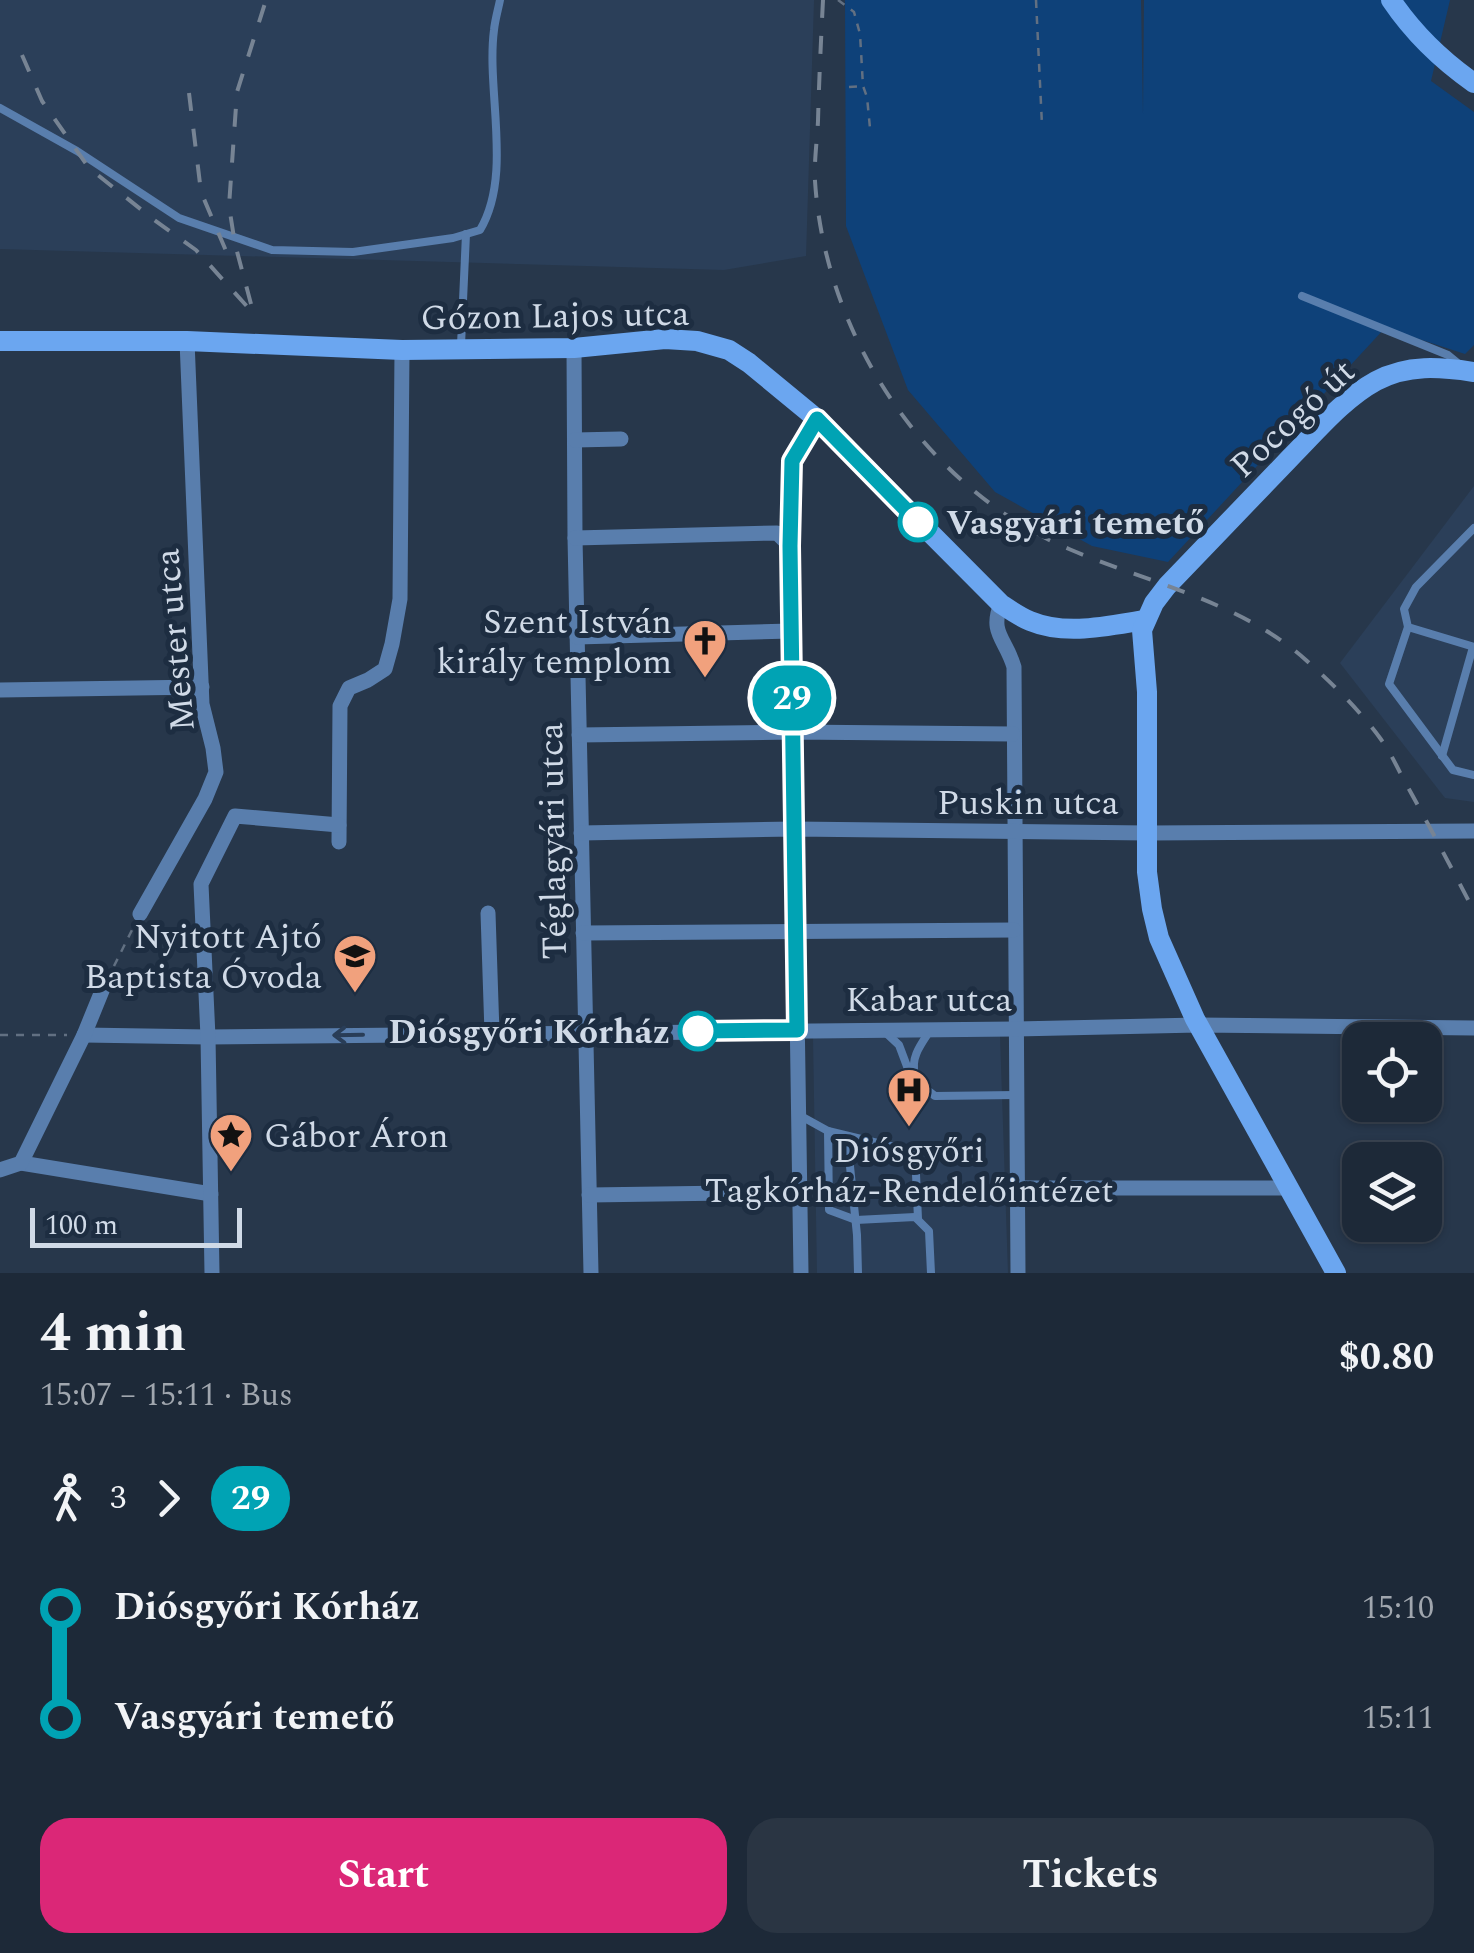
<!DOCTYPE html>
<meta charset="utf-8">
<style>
body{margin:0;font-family:Spectral,serif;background:#2a3543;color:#f1f3f6;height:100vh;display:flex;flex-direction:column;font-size:38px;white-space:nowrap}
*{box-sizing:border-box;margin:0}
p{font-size:32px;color:#a0a6ae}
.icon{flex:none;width:55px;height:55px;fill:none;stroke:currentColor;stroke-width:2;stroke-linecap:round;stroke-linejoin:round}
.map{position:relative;height:1273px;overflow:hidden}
.sheet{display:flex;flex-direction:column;background:#1d2938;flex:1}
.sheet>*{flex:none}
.badge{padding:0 20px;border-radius:32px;font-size:35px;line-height:65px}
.controls{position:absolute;left:1342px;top:1022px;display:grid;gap:20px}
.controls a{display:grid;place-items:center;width:100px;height:100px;border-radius:20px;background:#1d2938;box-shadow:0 2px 8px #0004,0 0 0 2px #3b4553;font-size:50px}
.scale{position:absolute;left:30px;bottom:25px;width:212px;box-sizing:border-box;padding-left:10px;border:5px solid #d0dae7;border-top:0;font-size:28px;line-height:35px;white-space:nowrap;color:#d0dae7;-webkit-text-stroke:8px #1d2d41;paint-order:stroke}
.map>.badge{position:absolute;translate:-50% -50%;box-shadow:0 0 0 5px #fff}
.legs{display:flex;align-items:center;gap:15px;height:110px;padding:0 40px;font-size:32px}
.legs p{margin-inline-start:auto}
.head{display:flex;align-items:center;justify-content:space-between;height:170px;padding:0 40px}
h1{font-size:55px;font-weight:700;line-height:75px}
.action{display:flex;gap:20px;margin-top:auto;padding:20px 40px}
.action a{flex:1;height:115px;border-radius:30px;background:#db2777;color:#fff;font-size:40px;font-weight:700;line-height:115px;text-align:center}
.action a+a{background:#2a3543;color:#f1f3f6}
ul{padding:0 40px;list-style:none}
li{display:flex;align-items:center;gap:35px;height:110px;font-size:38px}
li i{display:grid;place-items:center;width:15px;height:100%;margin:0 12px;background:currentColor}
li i::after{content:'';width:25px;height:25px;margin:-12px;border:8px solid;border-radius:50%;background:#1d2938}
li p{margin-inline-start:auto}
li:first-child i{background:linear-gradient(#0000 50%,currentColor 0)}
li:last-child i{background:linear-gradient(currentColor 50%,#0000 0)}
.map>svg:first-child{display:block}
.built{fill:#2b3f59}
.green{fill:#0e4179}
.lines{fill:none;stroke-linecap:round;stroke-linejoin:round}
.path{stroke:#627082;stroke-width:2.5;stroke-dasharray:8 8;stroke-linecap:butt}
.lane{stroke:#597ead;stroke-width:8}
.street{stroke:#597ead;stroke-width:15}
.secondary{stroke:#6ba6f0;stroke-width:20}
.rail{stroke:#778494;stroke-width:4;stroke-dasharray:18 18;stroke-linecap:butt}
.oneway{stroke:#293d57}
.line-1-casing{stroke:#fff;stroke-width:22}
.line-1{stroke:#00a3b4;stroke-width:15}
.stop-1-dot{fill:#fff;stroke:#00a3b4;stroke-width:5}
.labels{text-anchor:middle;stroke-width:10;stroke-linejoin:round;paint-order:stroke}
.street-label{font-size:35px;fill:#d0dae7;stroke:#1d2d41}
.stop-label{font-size:35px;font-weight:bold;fill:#d0dae7;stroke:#1d2d41;text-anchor:start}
.poi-label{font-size:35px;fill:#d0dae7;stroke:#1d2d41;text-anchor:end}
</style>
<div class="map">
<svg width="1474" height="1273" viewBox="0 0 1474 1273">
<rect width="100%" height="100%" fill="#27374b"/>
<!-- built -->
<g class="built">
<path d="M0,0H814L806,256L724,270L0,249Z"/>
<path d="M1474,486V802L1445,798L1340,663Z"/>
<path d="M1000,1036L1008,1273H817L813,1037Z"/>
</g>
<!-- green -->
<path class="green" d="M845,0H1141L1143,114L1144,0H1450L1431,81L1474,112V345L1465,354L1385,328L1168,562L1092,546L995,492L908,390L846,226Z"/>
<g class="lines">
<!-- path -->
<g class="path">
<path d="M838,0L854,12L860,34L863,86L867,97L870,128"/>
<path d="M1036,0L1042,125"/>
<path d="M849,87L862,86"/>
<path d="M114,966L133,928"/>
<path d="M0,1035H67"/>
</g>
<!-- lane -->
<g class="lane">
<path d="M0,108L77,151L179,218L272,250L353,252L453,238L480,230C513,175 486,91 494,30C495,20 498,10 500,0"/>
<path d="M1302,296L1448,355L1459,364"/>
<path d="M461,345L466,234"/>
<path d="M1474,528L1416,587L1404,609L1408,627L1474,647"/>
<path d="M1408,627L1389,684L1453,770L1474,775"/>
<path d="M1442,756L1473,647"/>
<path d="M884,1031L899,1045L908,1069L918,1083L935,1096L1016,1095"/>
<path d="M915,1074C910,1057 922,1043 931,1029"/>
<path d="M799,1115L828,1131L915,1152L918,1219"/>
<path d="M828,1131L829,1210L856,1220L915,1217L929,1231L931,1273"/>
<path d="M847,1137L857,1235L858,1273"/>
</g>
<!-- street -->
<g class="street">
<path d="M574,348L575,538L591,1273"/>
<path d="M575,440L621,439"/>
<path d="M575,538L777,533L790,546"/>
<path d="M1001,604C989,633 1006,639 1014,667L1018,1273"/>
<path d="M577,637L791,631"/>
<path d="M0,690L202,687"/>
<path d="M579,735L793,732L1013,734"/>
<path d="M581,833L794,829L1148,833L1474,831"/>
<path d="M339,842L340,706L349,688L368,680L385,669L392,644L400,599L402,350"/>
<path d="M488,913L492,1033"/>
<path d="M140,914L205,799L216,772L213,748L202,704L187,341"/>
<path d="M583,933L1014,930"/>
<path d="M84,1035L208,1037L1015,1029L1198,1025L1474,1028"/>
<path d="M21,1163L211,1194"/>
<path d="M0,1170L21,1163L84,1035L106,981"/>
<path d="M1017,1188H1287"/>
<path d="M589,1195L799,1192"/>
<path d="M212,1273L208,1037L201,884L235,816L339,825"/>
<path d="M801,1273L790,546L792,461L817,419"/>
</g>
<!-- secondary -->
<g class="secondary">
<path d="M1391,0C1414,34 1441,60 1474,83"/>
<path d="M0,341H187L402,350L574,348L665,339L697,341L729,350L749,363L817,419L1001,604C1010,610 1020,617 1030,621C1066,636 1107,626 1145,620"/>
<path d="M1336,1273L1195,1019L1159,938L1152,909L1147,872V692L1142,630L1154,603L1167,586C1208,543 1249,501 1290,458C1316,432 1343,399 1376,381C1408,364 1440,367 1474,372"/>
</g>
<!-- rail -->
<g class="rail">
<path d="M823,0C821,40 819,81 818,121C817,141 814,162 815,181C825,336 925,488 1069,549C1149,583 1242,602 1307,661C1333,684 1360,711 1380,738C1392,754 1400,774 1410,791C1432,831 1453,871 1474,911"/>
<path d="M22,55L42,101L89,168L153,219L196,250L253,313"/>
<path d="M189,93L201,192L229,258"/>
<path d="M251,304L235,244L229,206L237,92L266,0"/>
</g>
</g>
<!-- one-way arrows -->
<defs><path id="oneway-shaft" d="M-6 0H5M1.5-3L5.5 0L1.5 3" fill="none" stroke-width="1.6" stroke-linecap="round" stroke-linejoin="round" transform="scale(2.5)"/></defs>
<use class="oneway" href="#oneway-shaft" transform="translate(348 1035) rotate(179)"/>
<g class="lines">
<defs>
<path id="line-1" d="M698,1031L797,1030L790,546L792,461L817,419L918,522"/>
</defs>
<!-- line-1 casing -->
<use href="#line-1" class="line-1-casing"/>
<!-- line-1 -->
<use href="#line-1" class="line-1"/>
</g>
<!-- icons -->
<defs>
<symbol id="church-pin" viewBox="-11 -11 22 30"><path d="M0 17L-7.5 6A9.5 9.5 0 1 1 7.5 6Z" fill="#f1a17d" stroke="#1d2d41"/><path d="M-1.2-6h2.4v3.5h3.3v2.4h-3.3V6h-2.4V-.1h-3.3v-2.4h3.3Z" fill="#111"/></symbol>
<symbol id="school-pin" viewBox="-11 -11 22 30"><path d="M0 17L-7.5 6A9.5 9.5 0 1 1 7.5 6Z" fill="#f1a17d" stroke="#1d2d41"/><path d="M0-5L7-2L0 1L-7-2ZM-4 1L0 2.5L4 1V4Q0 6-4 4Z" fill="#111"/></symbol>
<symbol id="hospital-pin" viewBox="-11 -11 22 30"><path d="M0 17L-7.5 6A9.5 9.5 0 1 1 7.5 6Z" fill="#f1a17d" stroke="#1d2d41"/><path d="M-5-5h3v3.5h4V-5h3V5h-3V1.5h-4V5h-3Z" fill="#111"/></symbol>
<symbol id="sight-pin" viewBox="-11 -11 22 30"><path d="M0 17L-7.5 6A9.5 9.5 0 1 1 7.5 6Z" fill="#f1a17d" stroke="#1d2d41"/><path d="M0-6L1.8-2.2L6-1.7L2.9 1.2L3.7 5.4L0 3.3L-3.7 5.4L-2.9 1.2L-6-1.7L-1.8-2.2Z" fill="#111"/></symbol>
</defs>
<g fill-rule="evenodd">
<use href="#church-pin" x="680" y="616" width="50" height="68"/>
<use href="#school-pin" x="330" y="931" width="50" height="68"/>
<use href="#hospital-pin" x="884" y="1065" width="50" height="68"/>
<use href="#sight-pin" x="206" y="1110" width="50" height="68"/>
</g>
<!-- markers -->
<g class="stop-1-dot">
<circle cx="918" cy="522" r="18"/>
<circle cx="698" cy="1031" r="18"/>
</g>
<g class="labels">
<!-- street labels -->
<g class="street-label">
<text transform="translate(555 315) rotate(-1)" y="12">Gózon Lajos utca</text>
<text transform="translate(1292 418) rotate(-43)" y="12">Pocogó út</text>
<text transform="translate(174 640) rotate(-95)" y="12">Mester utca</text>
<text x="1028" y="814">Puskin utca</text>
<text transform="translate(552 841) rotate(-91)" y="12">Téglagyári utca</text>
<text x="929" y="1011">Kabar utca</text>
</g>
<!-- stop labels -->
<g class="stop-label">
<text x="946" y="534">Vasgyári temető</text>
<text x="670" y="1043" text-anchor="end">Diósgyőri Kórház</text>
</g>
<!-- poi labels -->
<g class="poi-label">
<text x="672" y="633">Szent István<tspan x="672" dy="40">király templom</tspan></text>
<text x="322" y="948">Nyitott Ajtó<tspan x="322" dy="40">Baptista Óvoda</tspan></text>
<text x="264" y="1147" text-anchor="start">Gábor Áron</text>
<text x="909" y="1162" text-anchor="middle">Diósgyőri<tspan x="909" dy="40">Tagkórház-Rendelőintézet</tspan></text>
</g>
</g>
</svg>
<div class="controls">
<a><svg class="icon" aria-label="locate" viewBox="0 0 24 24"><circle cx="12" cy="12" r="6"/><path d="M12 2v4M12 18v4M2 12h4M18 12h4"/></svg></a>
<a><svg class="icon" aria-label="layers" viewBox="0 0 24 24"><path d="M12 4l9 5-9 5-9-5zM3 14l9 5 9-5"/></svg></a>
</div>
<div class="scale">100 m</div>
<b class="badge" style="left:792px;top:698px;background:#00a3b4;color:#fff">29</b>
</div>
<section class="sheet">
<div class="head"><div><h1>4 min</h1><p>15:07 – 15:11 · Bus</p></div><b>$0.80</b></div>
<div class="legs"><svg class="icon" aria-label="walk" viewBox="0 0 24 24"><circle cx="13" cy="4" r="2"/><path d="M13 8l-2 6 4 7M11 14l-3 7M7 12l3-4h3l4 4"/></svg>3<svg class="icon" aria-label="forward" viewBox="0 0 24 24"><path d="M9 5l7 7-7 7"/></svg><b class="badge" style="background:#00a3b4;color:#fff">29</b></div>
<ul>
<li><i style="color:#00a3b4"></i><b>Diósgyőri Kórház</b><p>15:10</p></li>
<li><i style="color:#00a3b4"></i><b>Vasgyári temető</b><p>15:11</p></li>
</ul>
<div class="action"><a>Start</a><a>Tickets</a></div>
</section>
